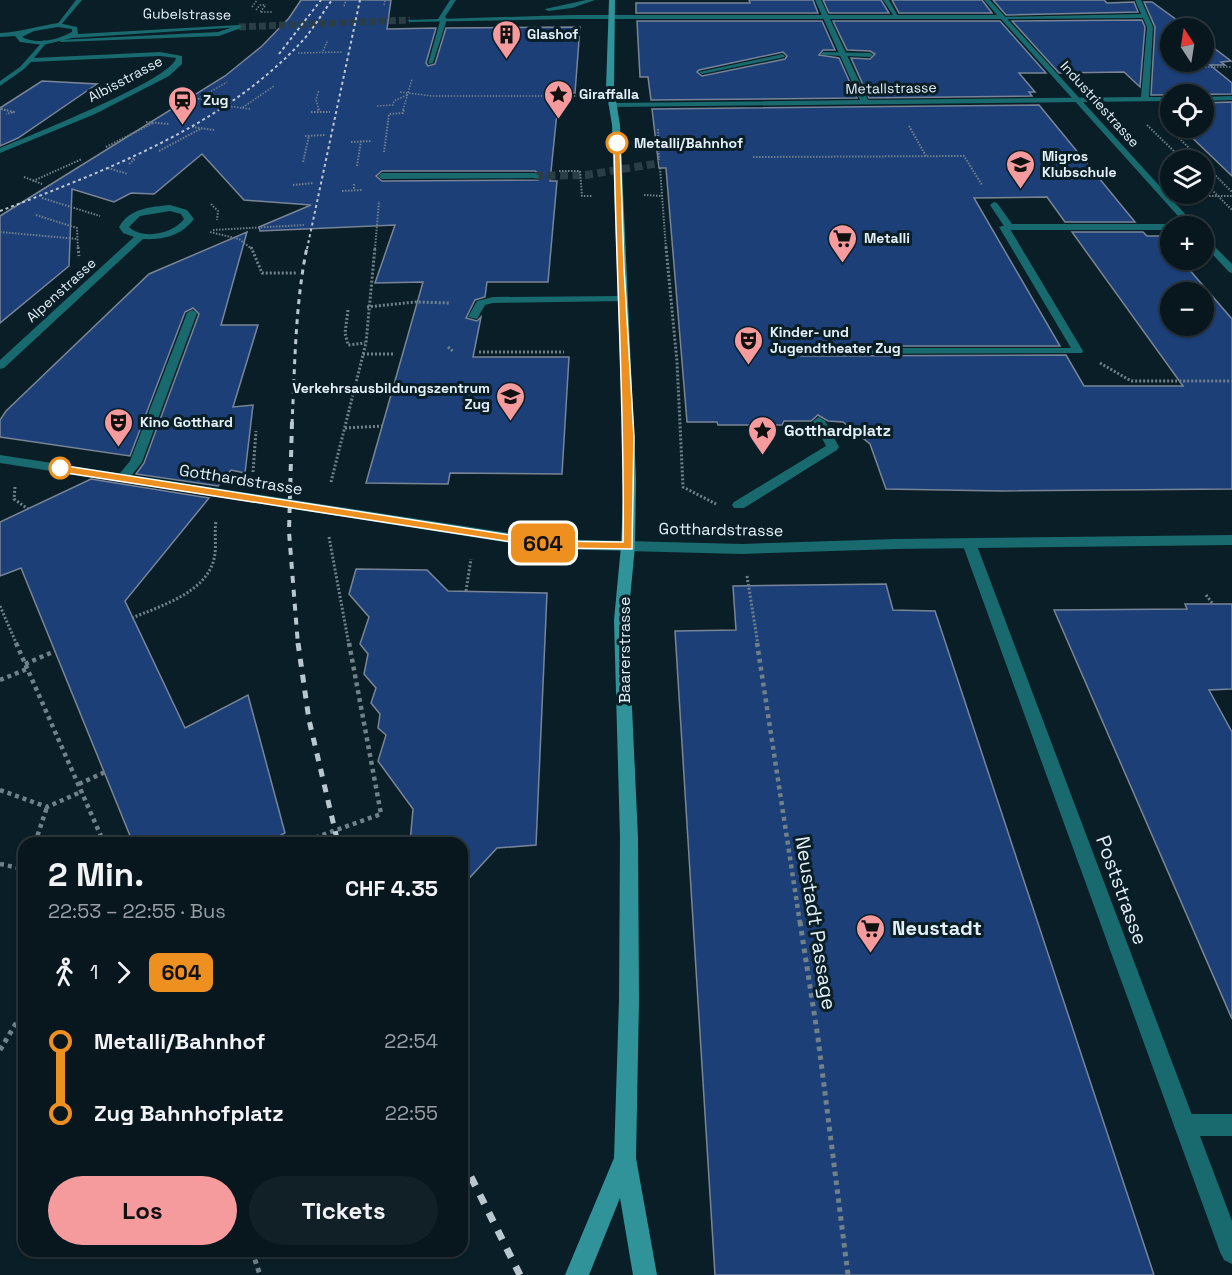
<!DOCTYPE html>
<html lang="de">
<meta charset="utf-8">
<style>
body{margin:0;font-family:"Space Grotesk",sans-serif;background:#111f26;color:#f1f3f6;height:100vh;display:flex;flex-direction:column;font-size:22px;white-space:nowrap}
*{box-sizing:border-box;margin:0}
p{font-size:20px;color:#989fa4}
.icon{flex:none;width:33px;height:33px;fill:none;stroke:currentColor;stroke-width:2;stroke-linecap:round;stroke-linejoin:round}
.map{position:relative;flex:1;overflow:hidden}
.drawer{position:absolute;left:18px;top:837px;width:450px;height:420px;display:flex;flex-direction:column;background:#08161d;border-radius:18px;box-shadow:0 2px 4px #0004,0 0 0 2px #29353b}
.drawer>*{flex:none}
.badge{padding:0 12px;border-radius:9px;font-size:21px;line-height:39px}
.needle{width:39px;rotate:348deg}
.fabs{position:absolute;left:1160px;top:18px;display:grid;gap:12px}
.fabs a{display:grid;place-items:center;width:54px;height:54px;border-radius:50%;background:#08161d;box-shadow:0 2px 4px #0004,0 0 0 2px #29353b;font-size:30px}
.map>.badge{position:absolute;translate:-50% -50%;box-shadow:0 0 0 3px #fff}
.legs{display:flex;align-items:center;gap:9px;height:66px;padding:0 30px;font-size:20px}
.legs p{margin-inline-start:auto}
.headline{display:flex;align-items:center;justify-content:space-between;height:102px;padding:0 30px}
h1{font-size:33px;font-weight:700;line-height:45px}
.button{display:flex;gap:12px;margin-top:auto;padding:12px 30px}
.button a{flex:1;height:69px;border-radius:36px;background:#f59b9e;color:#111;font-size:24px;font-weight:700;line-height:69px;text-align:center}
.button a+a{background:#111f26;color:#f1f3f6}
ul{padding:0 30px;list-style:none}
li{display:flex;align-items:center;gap:21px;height:72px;font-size:22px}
li i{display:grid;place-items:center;width:9px;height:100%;margin:0 8px;background:currentColor}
li i::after{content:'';width:15px;height:15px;margin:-8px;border:4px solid;border-radius:50%;background:#08161d}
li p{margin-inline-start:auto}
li:first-child i{background:linear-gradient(#0000 50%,currentColor 0)}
li:last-child i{background:linear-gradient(currentColor 50%,#0000 0)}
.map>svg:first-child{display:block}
.building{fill:#1c3f78;stroke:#798597;stroke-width:1.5;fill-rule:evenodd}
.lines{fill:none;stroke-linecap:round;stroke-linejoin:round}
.pedestrian-tunnel{stroke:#2b3e46;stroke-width:8;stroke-dasharray:8 4.5;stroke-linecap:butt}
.tertiary-tunnel{stroke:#2b3e46;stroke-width:7;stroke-dasharray:7 3;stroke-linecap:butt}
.path-far4{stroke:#718189;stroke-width:1.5;stroke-dasharray:1.5 1.5;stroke-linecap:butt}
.path-far3{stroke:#718189;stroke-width:2;stroke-dasharray:1.5 1.5;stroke-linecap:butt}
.path-far2{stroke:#718189;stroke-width:3;stroke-dasharray:2 2;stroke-linecap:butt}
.path-far1{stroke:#718189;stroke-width:4.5;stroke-dasharray:4 4;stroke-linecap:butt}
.path{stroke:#718189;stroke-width:5;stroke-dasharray:4.5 4.5;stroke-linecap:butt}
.service{fill:#186a6e;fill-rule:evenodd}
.pedestrian{fill:#186a6e;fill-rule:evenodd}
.minor{fill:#186a6e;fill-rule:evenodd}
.tertiary{fill:#186a6e;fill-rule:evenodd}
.secondary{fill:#2f9399;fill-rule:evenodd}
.rail-far4{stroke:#b9c7ce;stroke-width:2;stroke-dasharray:3 3;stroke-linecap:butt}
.rail-far3{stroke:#b9c7ce;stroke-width:3;stroke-dasharray:5 5;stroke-linecap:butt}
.rail-far2{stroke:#b9c7ce;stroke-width:4;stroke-dasharray:7 7;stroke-linecap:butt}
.rail-far1{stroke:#b9c7ce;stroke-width:5;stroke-dasharray:8 8;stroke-linecap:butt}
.rail{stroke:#b9c7ce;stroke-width:7;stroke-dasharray:10 10;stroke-linecap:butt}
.line-1{fill:#ee901f;stroke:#fff;stroke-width:1.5}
.stop-1-dot{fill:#fff;stroke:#ee901f;stroke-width:3}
.labels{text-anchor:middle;stroke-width:6;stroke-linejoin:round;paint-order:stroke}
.far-street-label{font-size:14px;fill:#e4f0f7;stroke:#0a1e27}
.far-poi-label{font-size:14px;font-weight:bold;fill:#e4f0f7;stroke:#0a1e27;text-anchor:start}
.far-stop-label{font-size:14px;font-weight:bold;fill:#e4f0f7;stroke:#0a1e27;text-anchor:start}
.poi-label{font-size:16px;font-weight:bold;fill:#e4f0f7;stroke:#0a1e27;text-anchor:start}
.street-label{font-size:16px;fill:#e4f0f7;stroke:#0a1e27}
.near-street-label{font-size:20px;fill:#e4f0f7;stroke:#0a1e27}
.near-poi-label{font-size:20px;font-weight:bold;fill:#e4f0f7;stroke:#0a1e27;text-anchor:start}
</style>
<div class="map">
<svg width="1232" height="1275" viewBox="0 0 1232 1275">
<rect width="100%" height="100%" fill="#0a1e27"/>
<!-- building -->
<g class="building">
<path d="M301,0H391L387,29L436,28L426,63L428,66L435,64L446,28L580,27L575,93H559L550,181H557L548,282H487L485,297L475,300L466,318L477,321L481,317L473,357H569L562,474L450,473L448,484L366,483L423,282L375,283L395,225L260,231L259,227L311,205L244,200L202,154L154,194L131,193L114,202L72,189L69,266L0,323V216L225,76L262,46L289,18ZM382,171H535L541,175L538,180L382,181L376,176Z"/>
<path d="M749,0H813L818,13H636V3H750Z"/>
<path d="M823,0H881L889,13H829Z"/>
<path d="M892,0H982L992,13H899Z"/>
<path d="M993,0H1104L1107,3L1134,2L1138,12L1006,15Z"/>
<path d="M1144,2H1152L1188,28H1170V62H1203V40L1231,61L1221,62L1225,65H1210L1232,83V94L1151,95L1155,27Z"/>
<path d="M1142,20L1145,27L1140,87L1124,72L1059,73L1012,21Z"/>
<path d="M637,21H822L835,50H823L819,55L839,58L857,98L651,100L648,77H640ZM783,52L787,56L785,59L702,76L697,72L699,70Z"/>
<path d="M833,21H1000L1046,73H1019L1035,92H1029L1032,96L869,98L851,58L870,59L875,54L870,51L847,50Z"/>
<path d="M42,81L97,84L18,138L0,146V108Z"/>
<path d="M1232,102V176L1182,128H1203V103Z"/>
<path d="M1039,105L1135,222H1065L1047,197L974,198L1060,346H801L794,352L801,356L1066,355L1084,386H1183L1072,232H1143L1147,236H1161L1170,247V260H1181L1232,319V489L1001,491L886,489L870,444L843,422L828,421L818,415L811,421H784L782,425H718L717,422H687L666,168H659L652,109ZM1170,292H1203V326H1170Z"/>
<path d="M247,232L221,325H258L233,407L253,405L245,473L231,470L218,486L136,474L144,463L199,314L193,308L185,312L130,456L0,437V420L6,411L149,274Z"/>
<path d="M91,479L209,498L125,601L185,728L248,695L285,833L267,843H133L21,568L0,576V522Z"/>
<path d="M356,569L427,570L448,591L547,593L536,845L497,848L462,886V843H410L413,809L378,761L386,735L378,728L380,714L371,703L376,688L364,674L368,654L360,644L369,617L349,594Z"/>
<path d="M886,584L893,610L935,611L1154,1275H715L675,631L736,630L733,586Z"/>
<path d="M1185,604H1232V689L1209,690L1232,732V1019L1054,610L1187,609Z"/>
</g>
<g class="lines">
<!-- pedestrian-tunnel -->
<path class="pedestrian-tunnel" d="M535,176L586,175L660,163"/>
<!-- tertiary-tunnel -->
<path class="tertiary-tunnel" d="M239,27L410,20"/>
<!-- path-far4 -->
<g class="path-far4">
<path d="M301,0H313"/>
<path d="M384,5L385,0"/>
<path d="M265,6L260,12H272"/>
<path d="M344,6L346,0"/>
<path d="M252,7L257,0"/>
<path d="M256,10L260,5H266"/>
<path d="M323,51L328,40"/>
<path d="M298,53L343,52"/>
<path d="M1172,67H1232"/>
<path d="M400,92L432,96H581L585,94"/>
<path d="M189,98L210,100"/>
<path d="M198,99L227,82"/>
<path d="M228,106L242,108"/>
<path d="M377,106L393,105L394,101L407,95"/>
<path d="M1,109L7,110"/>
<path d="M250,109L242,108L274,86"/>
<path d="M319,110L316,100L319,90"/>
<path d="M403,110L412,79"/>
</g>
<!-- path-far3 -->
<g class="path-far3">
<path d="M1,109L14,112L6,114"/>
<path d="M318,109L319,112"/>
<path d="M311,112H330"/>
<path d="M146,122L169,124"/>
<path d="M1147,125L1183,160"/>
<path d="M1166,125L1201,160"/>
<path d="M909,126L926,156"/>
<path d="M192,127L214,130"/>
<path d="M658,129L659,160"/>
<path d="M305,136L325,135"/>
<path d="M351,142L372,141"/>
<path d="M106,147L153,123"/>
<path d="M159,151L202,128"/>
<path d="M384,152L389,114L403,113L404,109"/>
<path d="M753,157L964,156L982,185"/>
<path d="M303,162L309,136"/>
<path d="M1203,163L1232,192"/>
<path d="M129,164L135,159L131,158"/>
<path d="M357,166L361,141"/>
<path d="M108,168L128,174"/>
<path d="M660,168L666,249"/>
<path d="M559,171H580L582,196H592"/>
<path d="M24,177L42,184"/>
<path d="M33,181L82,159"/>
<path d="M1203,181L1232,210"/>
<path d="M354,184V190"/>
<path d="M293,185L314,183"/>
<path d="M342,191L362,190"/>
<path d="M644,195L662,196"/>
<path d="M1200,196H1232"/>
<path d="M42,198L100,216"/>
<path d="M211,204L218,211L217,220"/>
<path d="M36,215L77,228L78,249"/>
<path d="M213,230L304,225"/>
<path d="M0,232L78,239"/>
<path d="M210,232L239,239L252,249"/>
<path d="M375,249L379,201"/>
</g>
<!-- path-far2 -->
<g class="path-far2">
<path d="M78,247L79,256"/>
<path d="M251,247L262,273H296"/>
<path d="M666,247L677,362L683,487L716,504"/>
<path d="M367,307L415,302L450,303"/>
<path d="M348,310L345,333L348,345L365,343"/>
<path d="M448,347L454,352"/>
<path d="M479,352H564"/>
<path d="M363,354H394"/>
<path d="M1100,363L1131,381H1232"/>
<path d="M345,428L383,426"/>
<path d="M253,472L256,431"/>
<path d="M331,482L366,343L375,247"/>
<path d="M15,487L14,499L28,509"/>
<path d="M329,537L349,645"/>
<path d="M747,576L758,645"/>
<path d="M466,591L471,559"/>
<path d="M1206,595L1213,604"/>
<path d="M0,606L17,645"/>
<path d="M132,618C160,606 206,593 214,559C217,547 214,534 216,521"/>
</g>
<!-- path-far1 -->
<g class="path-far1">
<path d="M16,643L104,843"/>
<path d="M757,643L800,923"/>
<path d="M25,664L55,651"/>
<path d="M0,680L27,669"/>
<path d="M79,784L105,772"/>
<path d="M0,790L47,807L83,791"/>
<path d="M35,843L47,807"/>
<path d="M300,843L381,814L349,643"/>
<path d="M0,864L24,869"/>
</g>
<!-- path -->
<g class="path">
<path d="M800,922L818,1038L848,1275"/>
<path d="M0,1050L24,1010"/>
<path d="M252,1251L260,1275"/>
</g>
<!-- service -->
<g class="service">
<path d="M450,0H456L445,17L447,19L433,63L428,64L440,21L438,19Z"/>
<path d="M883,0H889L899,18H895Z"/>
<path d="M239,25L241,28L219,36L61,42L58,40L218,32Z"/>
<path d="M823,52L870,53L873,55L870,57L821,55Z"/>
<path d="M783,54L785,57L702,74L699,72Z"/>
<path d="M535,173L539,176L538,178L382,179L378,176L382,173Z"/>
<path d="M994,202L997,203L1012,224H1170L1174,226H1170V230H1009L1006,229L990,205Z"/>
<path d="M170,205L187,210L194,219C181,236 163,240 143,239L4,368L0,369V360L134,237L123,233L119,227C130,208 150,207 170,205ZM170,211L181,214L184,219C173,234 143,240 129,227L140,216Z"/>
<path d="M621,296L625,297V301L493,303L485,305L477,319L468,317L477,301L493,297Z"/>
<path d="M192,310L197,313L142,462L127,481H117L116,478L130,461L187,313Z"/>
<path d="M1185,1114H1232V1136H1185L1177,1133L1174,1125L1177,1117Z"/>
</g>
<!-- pedestrian -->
<g class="pedestrian">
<path d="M1009,224L1014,227L1010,229L1083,351L1082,353L801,354L796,351L801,348H1071L999,227Z"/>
<path d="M819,417L825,421L839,447L837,450L744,508H734L732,505L734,502L826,446L813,421Z"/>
</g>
<!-- minor -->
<g class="minor">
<path d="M76,0H82L60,26H56Z"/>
<path d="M815,0H821L868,100L1141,97L1147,27L1143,18L1002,19L999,17L1141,14L1135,0H1141L1153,27L1149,97H1170V101L612,107L608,105L612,103L860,100Z"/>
<path d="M44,40L47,42L34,58L160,52L182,56V64L169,76L95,114L0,153V148C26,137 173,79 176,58L160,56L31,62L24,69L0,86V81L20,67Z"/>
<path d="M1232,96V100L1203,101V97Z"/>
<path d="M969,538L976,543L1232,1221V1264L1224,1260L1220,1252L962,543Z"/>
</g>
<!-- tertiary -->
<g class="tertiary">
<path d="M586,0H595L572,8L548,11L545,9Z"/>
<path d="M984,0H990L1196,226H1187L1001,19H571L410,22L407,20L571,15H997Z"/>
<path d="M58,23L77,27L78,34L239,25L242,27L72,38L43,45L20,42L15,36L0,37V33C20,32 38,26 58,23ZM58,27L72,29V32C58,40 36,45 22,37L34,31Z"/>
<path d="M1203,235L1232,264V273L1229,272L1203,244Z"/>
<path d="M0,455L549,539L742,544L895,539L1232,535V545L895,549L742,554L549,549L0,463Z"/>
</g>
<!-- secondary -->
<path class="secondary" d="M609,0H615L614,88L620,125L636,478L635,546L628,620L638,838L639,1000L636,1158L657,1275H633L620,1198L589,1275H565L614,1158L619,1000L620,838L614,620L621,546L624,478L612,125L606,88Z"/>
<!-- rail-far4 -->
<g class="rail-far4">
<path d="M279,54L321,0"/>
<path d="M0,211C107,170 227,125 305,38C315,26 323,12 332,0"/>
<path d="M307,249L360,0"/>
</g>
<!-- rail-far3 -->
<path class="rail-far3" d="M292,424C295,365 295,305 307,247"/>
<!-- rail-far2 -->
<path class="rail-far2" d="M292,422L289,532L298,645"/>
<!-- rail-far1 -->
<path class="rail-far1" d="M298,643L309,720L338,843"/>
<!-- rail -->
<path class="rail" d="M462,1159L520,1275"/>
</g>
<!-- line-1 -->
<path class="line-1" d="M617,142L620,143L624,268L634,437L632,549L549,548L524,544L60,472L55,468L60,465L549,541L623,542C625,409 616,276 614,143Z"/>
<!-- icons -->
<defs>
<symbol id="building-pin" viewBox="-11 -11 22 30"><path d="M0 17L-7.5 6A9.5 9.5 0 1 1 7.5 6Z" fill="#f59b9e" stroke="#0a1e27"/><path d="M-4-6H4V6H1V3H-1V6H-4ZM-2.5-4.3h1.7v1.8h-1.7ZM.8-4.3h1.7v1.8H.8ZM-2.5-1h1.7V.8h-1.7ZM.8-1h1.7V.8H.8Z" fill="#111"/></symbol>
<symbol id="sight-pin" viewBox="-11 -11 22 30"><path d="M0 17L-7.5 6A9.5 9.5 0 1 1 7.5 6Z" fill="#f59b9e" stroke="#0a1e27"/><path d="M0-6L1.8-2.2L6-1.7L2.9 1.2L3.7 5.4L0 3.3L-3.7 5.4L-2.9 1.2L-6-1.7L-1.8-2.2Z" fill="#111"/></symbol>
<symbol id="station-pin" viewBox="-11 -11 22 30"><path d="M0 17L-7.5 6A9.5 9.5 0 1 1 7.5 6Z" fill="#f59b9e" stroke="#0a1e27"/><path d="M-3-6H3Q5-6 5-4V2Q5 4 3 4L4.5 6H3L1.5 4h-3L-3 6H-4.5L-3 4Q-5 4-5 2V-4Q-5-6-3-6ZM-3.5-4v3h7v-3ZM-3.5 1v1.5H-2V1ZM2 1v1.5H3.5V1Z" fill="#111"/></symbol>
<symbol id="school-pin" viewBox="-11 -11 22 30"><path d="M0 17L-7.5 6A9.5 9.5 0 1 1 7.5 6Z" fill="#f59b9e" stroke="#0a1e27"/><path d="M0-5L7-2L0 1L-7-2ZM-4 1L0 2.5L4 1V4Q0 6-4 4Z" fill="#111"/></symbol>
<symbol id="supermarket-pin" viewBox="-11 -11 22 30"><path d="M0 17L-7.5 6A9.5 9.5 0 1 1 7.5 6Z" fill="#f59b9e" stroke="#0a1e27"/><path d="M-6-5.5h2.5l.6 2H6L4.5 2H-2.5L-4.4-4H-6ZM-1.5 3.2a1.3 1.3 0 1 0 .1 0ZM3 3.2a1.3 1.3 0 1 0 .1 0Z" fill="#111"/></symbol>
<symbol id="theatre-pin" viewBox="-11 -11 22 30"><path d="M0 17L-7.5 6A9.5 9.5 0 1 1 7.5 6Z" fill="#f59b9e" stroke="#0a1e27"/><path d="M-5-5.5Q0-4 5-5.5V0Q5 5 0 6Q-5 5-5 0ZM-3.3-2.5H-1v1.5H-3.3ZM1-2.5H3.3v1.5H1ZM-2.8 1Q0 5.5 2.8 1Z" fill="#111"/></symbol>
</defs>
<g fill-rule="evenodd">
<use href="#building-pin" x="490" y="18" width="33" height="45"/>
<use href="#sight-pin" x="542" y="78" width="33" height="45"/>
<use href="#station-pin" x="166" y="84" width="33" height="45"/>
<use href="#school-pin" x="1004" y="148" width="33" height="45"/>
<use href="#supermarket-pin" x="826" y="222" width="33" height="45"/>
<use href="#theatre-pin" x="732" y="324" width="33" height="45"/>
<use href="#school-pin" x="494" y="380" width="33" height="45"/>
<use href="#theatre-pin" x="102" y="406" width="33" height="45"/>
<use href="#sight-pin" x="746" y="414" width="33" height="45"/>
<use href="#supermarket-pin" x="854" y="912" width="33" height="45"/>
</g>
<!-- markers -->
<g class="stop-1-dot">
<circle cx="617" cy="143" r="10"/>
<circle cx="60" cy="468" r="10"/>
</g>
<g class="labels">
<!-- far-street labels -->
<g class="far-street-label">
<text transform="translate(187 14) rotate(1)" y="5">Gubelstrasse</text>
<text transform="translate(125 79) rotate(-28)" y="5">Albisstrasse</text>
<text transform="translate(891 88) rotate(-1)" y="5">Metallstrasse</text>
<text transform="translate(1100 104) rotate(48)" y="5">Industriestrasse</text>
<text transform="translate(61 290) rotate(-42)" y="5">Alpenstrasse</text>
</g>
<!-- far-poi labels -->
<g class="far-poi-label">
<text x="527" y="39">Glashof</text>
<text x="579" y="99">Giraffalla</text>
<text x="203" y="105">Zug</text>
<text x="1042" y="161">Migros<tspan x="1042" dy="16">Klubschule</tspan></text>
<text x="864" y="243">Metalli</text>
<text x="770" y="337">Kinder- und<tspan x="770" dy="16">Jugendtheater Zug</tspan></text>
<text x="490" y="393" text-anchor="end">Verkehrsausbildungszentrum<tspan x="490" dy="16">Zug</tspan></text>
<text x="140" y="427">Kino Gotthard</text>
</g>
<!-- far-stop labels -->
<g class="far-stop-label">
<text x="634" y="148">Metalli/Bahnhof</text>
</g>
<!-- poi labels -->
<g class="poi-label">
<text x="784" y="436">Gotthardplatz</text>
</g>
<!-- street labels -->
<g class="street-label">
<text transform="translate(241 479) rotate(9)" y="6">Gotthardstrasse</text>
<text transform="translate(721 529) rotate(1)" y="6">Gotthardstrasse</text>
<text transform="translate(624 650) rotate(-90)" y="6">Baarerstrasse</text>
</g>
<!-- near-street labels -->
<g class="near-street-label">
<text transform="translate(1122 890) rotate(70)" y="7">Poststrasse</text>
<text transform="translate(816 923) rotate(81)" y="7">Neustadt Passage</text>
</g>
<!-- near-poi labels -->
<g class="near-poi-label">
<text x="892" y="935">Neustadt</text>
</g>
</g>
</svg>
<div class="fabs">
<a><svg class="needle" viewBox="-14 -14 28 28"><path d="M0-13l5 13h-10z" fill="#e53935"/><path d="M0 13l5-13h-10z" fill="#989fa4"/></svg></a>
<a><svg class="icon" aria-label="locate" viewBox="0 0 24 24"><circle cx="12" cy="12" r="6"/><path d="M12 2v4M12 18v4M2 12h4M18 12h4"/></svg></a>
<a><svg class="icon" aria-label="layers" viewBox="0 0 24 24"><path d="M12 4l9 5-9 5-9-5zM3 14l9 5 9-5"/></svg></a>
<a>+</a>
<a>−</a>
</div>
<b class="badge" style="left:543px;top:543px;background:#ee901f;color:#111">604</b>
<section class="drawer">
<div class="headline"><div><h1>2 Min.</h1><p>22:53 – 22:55 · Bus</p></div><b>CHF 4.35</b></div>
<div class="legs"><svg class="icon" aria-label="walk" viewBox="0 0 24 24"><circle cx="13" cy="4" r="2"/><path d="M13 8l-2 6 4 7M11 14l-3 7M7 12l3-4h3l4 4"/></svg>1<svg class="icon" aria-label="forward" viewBox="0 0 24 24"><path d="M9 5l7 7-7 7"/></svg><b class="badge" style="background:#ee901f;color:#111">604</b></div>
<ul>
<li><i style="color:#ee901f"></i><b>Metalli/Bahnhof</b><p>22:54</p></li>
<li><i style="color:#ee901f"></i><b>Zug Bahnhofplatz</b><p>22:55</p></li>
</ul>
<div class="button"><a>Los</a><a>Tickets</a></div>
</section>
</div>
